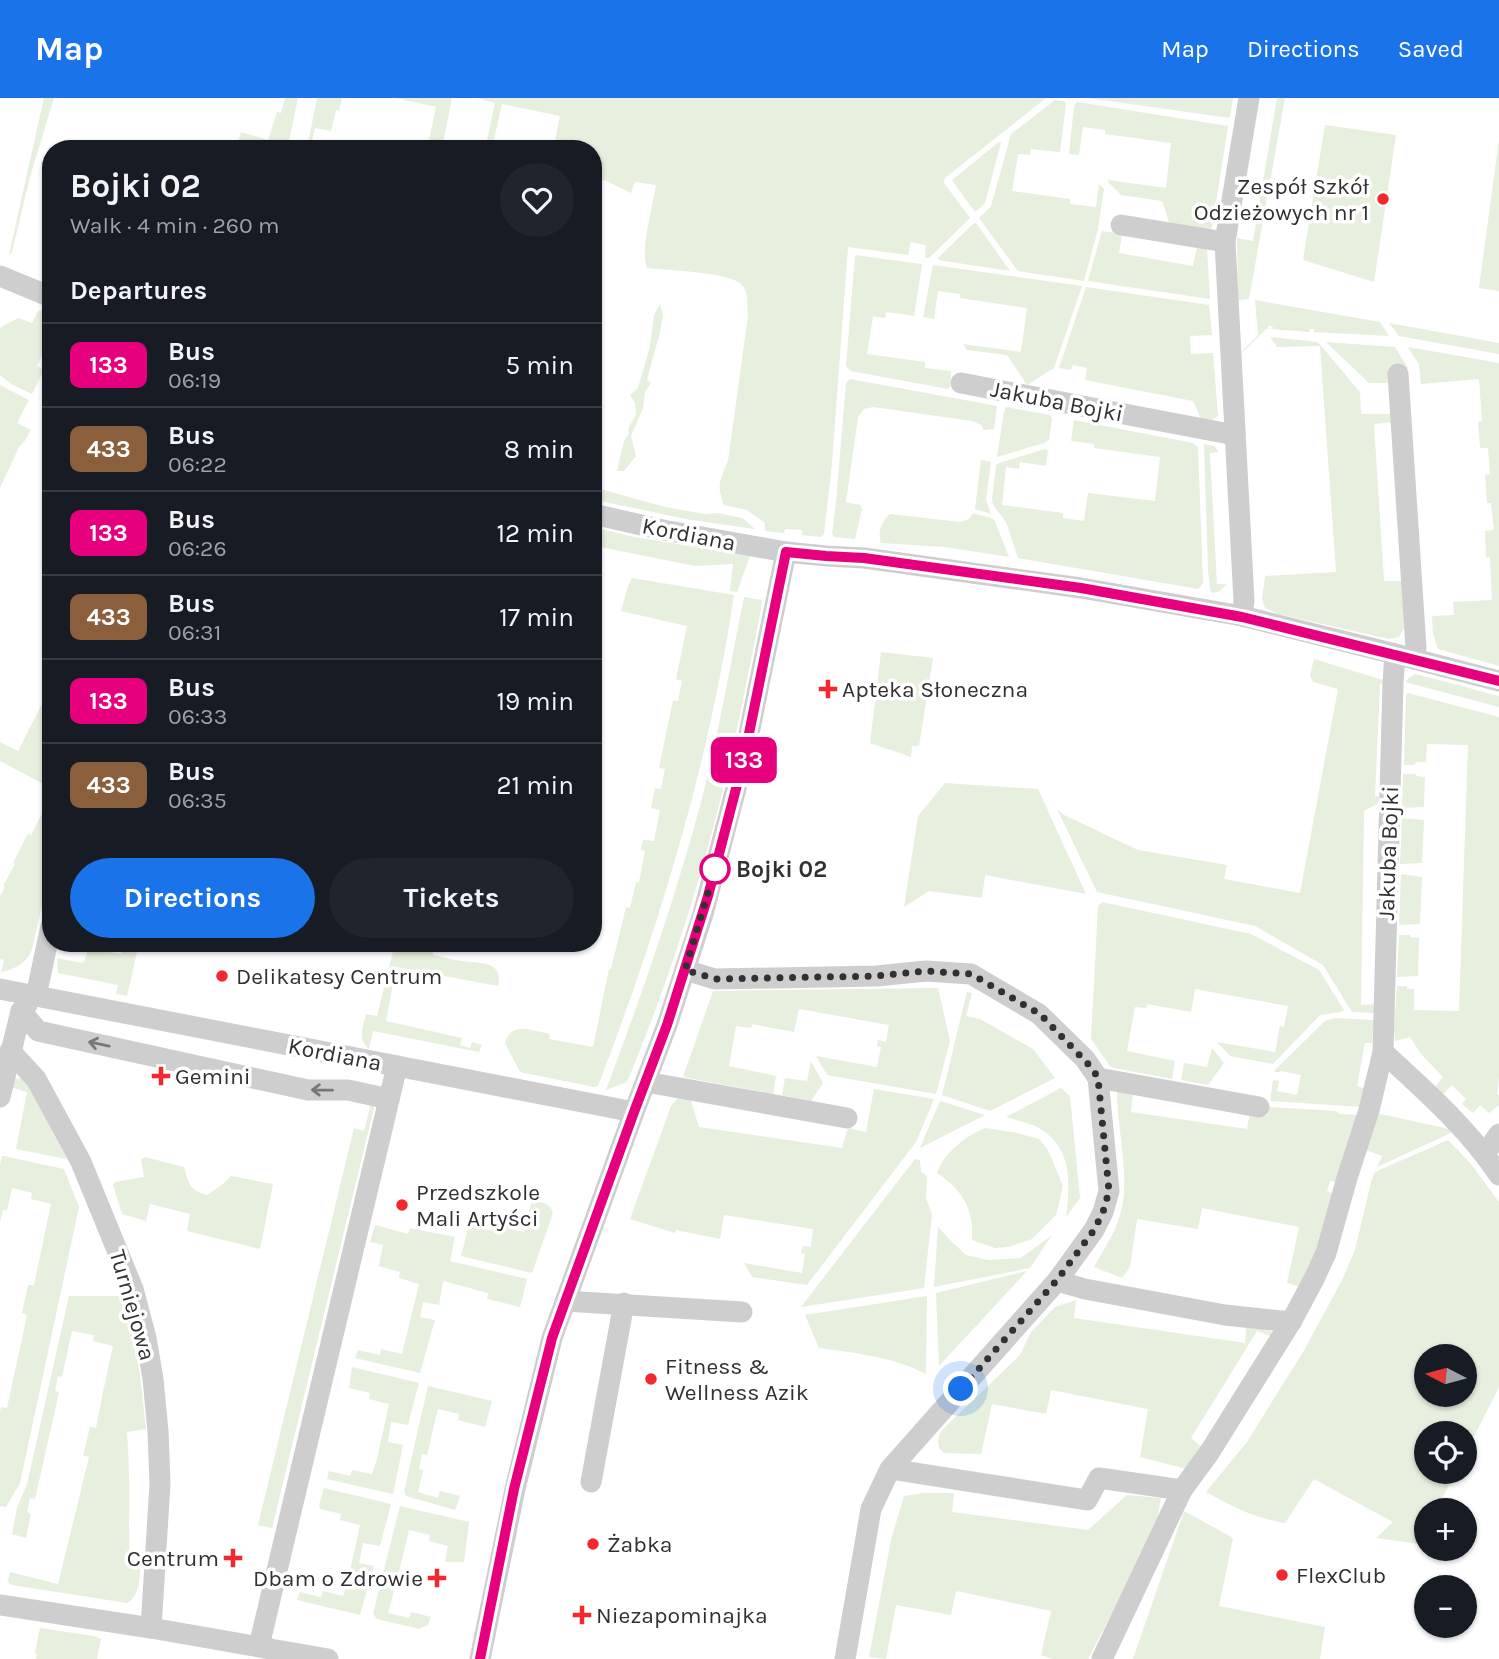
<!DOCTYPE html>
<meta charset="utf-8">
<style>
body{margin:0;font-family:Karla,sans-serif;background:#20242c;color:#f1f3f6;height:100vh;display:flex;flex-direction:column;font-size:26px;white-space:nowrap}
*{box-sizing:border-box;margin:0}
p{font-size:23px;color:#9ea1a6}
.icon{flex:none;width:38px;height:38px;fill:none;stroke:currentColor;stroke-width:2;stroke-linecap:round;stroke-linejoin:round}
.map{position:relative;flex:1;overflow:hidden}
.drawer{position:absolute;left:42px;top:42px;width:560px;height:812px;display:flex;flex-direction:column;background:#171b24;border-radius:28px;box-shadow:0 2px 5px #0004}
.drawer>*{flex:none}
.badge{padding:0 14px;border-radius:10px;font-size:24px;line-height:46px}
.needle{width:46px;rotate:276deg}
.controls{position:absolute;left:1414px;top:1246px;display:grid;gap:14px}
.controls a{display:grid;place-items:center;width:63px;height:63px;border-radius:50%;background:#171b24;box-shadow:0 2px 5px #0004;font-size:35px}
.you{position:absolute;width:35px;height:35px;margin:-18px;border:5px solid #fff;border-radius:50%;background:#1a73e8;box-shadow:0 0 0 10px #1a73e833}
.map>.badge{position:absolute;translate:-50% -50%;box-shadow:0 0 0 4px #fff}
h2{padding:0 28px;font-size:26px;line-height:63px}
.round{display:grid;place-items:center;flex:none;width:74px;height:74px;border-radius:37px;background:#20242c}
.headline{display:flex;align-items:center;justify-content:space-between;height:119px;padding:0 28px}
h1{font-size:33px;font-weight:700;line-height:52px}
.cta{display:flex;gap:14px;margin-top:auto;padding:14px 28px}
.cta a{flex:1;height:80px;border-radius:42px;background:#1a73e8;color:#fff;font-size:28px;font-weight:700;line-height:80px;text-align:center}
.cta a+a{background:#20242c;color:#f1f3f6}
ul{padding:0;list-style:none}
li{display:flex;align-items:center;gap:21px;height:84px;padding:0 28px;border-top:2px solid #363941}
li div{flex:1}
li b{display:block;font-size:26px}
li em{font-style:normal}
li .badge{min-width:77px;font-weight:700;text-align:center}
header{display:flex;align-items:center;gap:42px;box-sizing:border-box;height:98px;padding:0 35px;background:#1a73e8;color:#fff}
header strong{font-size:33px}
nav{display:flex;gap:38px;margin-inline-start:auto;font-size:24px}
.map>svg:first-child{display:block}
.green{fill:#e7efde;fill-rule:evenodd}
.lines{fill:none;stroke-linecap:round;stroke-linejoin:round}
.street{stroke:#cecece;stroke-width:21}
.oneway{stroke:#787878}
.line-casing{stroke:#fff;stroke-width:16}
.line{stroke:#e6007e;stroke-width:10}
.walk{stroke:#313131;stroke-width:7;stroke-dasharray:0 12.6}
.poi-dot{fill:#f3282e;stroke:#fff;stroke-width:2.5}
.stop-dot{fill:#fff;stroke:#e6007e;stroke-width:3.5}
.labels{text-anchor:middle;stroke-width:7;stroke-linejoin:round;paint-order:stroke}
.poi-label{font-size:23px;fill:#313131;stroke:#fff;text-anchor:start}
.street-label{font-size:23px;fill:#313131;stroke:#fff}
.stop-label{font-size:23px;font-weight:bold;fill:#313131;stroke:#fff;text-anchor:start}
</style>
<header>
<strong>Map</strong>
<nav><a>Map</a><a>Directions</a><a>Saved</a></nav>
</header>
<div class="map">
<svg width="1499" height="1561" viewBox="0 0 1499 1561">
<rect width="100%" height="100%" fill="#fff"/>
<!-- green -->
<g class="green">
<path d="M44,0H54L30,79L12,154L9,157Z"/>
<path d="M285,0H298L289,43L264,49L247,44L245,51H236L241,34L268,42L277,14L281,15Z"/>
<path d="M317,0H342L339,13L336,12L331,33L315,30L310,51H307Z"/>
<path d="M396,0H452L442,51H427L436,9Z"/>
<path d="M477,0H1046L945,80L944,85L970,120L929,160H925L926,147L911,144L908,157L848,149L832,365L824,436L821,439L802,437V432L785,431L784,435L765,433V425L747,412L723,407C723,402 721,398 720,394C718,384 724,372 728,363L748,218C747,207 749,193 741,186C728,174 666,172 647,170C640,152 653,108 656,87L635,84L631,95L604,82L598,83L593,93V51H553L560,18L502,6L494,42L497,43L496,51H485L495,5Z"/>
<path d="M1088,0H1233L1230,20Z"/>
<path d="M1277,0H1285L1249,201L1238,202L1237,140L1253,143Z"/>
<path d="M1055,2L1064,3L1066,6L1060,54L1031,51L1030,57L1018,56L1012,93L1070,101V106L1096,109L1099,86L1104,91L1098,131L1084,183L1018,173L979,120L991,108L1011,36Z"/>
<path d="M1077,4L1228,28L1212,130L1209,131L1170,127L1162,103L1121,97L1108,84V82L1166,90L1171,45L1105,36V32L1083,29L1079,57L1069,56L1074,8Z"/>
<path d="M1325,27L1396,37L1374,184L1303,162Z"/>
<path d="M1499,41V193L1479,190Z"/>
<path d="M999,44L1001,45L985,105L977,113H974L952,82Z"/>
<path d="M976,125L1010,173L938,162V160L973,126Z"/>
<path d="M1102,133L1122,136L1119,155L1193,168L1197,149L1207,150L1210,201L1088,183Z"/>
<path d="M855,157L921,166L922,167L914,218L886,214L885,220L873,218L867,256L925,264V270L951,273L950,289L948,291L851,273L846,268Z"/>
<path d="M933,167L1082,188L1054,270L1027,287L1007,257L967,252L963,246L1021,254L1027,210L960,200V196L938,193L934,221L923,219Z"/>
<path d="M1086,189L1209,207L1212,237L1190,238L1191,256L1213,255L1218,318L1211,323H1202L1193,303L1085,282L1087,270L1073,267L1071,272L1059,270Z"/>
<path d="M1255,202L1380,224L1389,238L1314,234V231H1309V234L1270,231L1273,230L1272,228H1268V231H1266L1243,254V252L1258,237Z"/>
<path d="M660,206L663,217L660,234L647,282L651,285L645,294L643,310L631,338L636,358L624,373H617L624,343L628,337L629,329L636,317L635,305L630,297L638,290L650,248L654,217Z"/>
<path d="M43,209L51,213V239L37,268L44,272L32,296L13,287L0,277V230L18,220L32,225L38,213H41Z"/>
<path d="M1389,225L1499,245V256L1399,238Z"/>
<path d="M1270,239L1318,244L1360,294L1361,316H1392L1393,324L1374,326L1384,483H1403L1404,530L1399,539L1389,541L1278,516L1265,510L1262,501L1265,478L1336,474L1320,248L1277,249Z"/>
<path d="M1326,244L1395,249L1408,270L1386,285H1369Z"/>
<path d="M1408,249L1499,265V568L1438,551L1433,536L1432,518L1454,517L1453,504L1492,502L1490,459H1486L1485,433L1494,432L1491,405H1487L1485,377L1490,376L1488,350H1480L1478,324L1482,323L1479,281L1421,286L1419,266Z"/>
<path d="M850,281L997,308L994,331L984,332L981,327L972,323L873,309L864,311L858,319L846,404L860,407L862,411L855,441L834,439L832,436L836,404L846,285Z"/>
<path d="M0,287L29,302L17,325L31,332L24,344L19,349L0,390Z"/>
<path d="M1006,309L1050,317L1052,321L1049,342L1044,345L997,359L1004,314Z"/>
<path d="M1074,322L1193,345L1198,349L1203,485L1198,491L1018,460L1006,424L993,407L992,401L996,367L999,365L1045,351L1048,353L1046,368L1020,364L1019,371L1006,369L1002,407L1063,415V420L1084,423L1088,395L1155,403L1160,359L1094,350V346L1071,343Z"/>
<path d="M1204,346L1214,348L1219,354L1210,355L1217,486H1227L1220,493L1213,495L1210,492L1208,472Z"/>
<path d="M981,362L991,364L986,402L991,416L975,411Z"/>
<path d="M600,391L665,409L705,416L718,415L742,420L755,431L691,422L600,403Z"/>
<path d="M973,415L994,421L1009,459L945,449L881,445C877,434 882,423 890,416L960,424L969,421Z"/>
<path d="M593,429L634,439L750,458L737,494L730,493L733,466L695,468L600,449L593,447Z"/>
<path d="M632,480L734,497C709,665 659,830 598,988L594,989L520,974L505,945C511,923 533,933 550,936L549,941L593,949L609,871H611L626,809L630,810L636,784H639L645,753L641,752L643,742L654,743L660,712L651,710L655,690L661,691L665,671L659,670L673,602L678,603L682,583L676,581L687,528L621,513L628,488Z"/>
<path d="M744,499L762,502L760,517C751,561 743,605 733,648C708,762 672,876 627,984L606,992C641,899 674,804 700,708C718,639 730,569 744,499Z"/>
<path d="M881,554L933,560L919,648H912L911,659L870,645Z"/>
<path d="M1314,561L1383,582L1384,584L1380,586L1375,698L1381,699V704L1364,713L1361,907L1376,906L1375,915L1352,914L1323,867L1255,828L1097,794L1057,711L1064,717L1138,752L1227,767L1224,781L1300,795L1338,591L1313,584L1310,577Z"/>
<path d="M1416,576L1499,598V609L1405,584L1410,579Z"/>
<path d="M51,588V690L0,663V644L18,653Z"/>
<path d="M1408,595L1499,619V979L1497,996L1499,997V1007L1489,1015L1480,1007L1473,1015L1462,1006L1466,1001L1452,987L1440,999L1433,992L1443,979L1421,956L1410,939L1395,943L1394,929L1397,888H1407V891H1414V912L1459,913L1468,647L1427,646L1426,664H1416L1415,667H1404L1406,596Z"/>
<path d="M1403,676H1416V678L1425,679L1424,709L1402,710Z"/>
<path d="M945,685L1038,691L1086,796L985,777L982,800L929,793L904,809L918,718Z"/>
<path d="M51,698V768L32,851C28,864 14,872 1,874L4,862L0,861V798L5,789L3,788L15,766L13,765L28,736L31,737Z"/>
<path d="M1402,720L1424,722L1422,765L1400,766Z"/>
<path d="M1401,776L1422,779L1420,826L1399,827Z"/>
<path d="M1102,804L1251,836L1319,872L1344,912L1340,914L1320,917L1273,966L1230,958L1217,944L1275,954L1280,928L1284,929L1288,908L1195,891L1191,914L1147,906L1146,910L1135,909L1127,953L1175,963L1172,981L1114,970L1110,968L1091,941L1098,808Z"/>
<path d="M1399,837H1410V839L1419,840L1418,878L1397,879Z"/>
<path d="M123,845H139L127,898L116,896L118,887L58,875L57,860L82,865L85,862L88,850L121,856Z"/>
<path d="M395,845H436L433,857C445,859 457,863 469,864C486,865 503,866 498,888L396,869L386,923L462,940L460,947L470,950L472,944L482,947L479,954L373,933L369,951C357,941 363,929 366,916L377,918Z"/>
<path d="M938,890L950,943L936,996L827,977L816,958L877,969L881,949L877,948L878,942L886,944L889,927L799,911L794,934L752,926L751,930L736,928L729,968L776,978L773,996L683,979L713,893Z"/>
<path d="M967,894L972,895L966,918L980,921L1033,951L1055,980L990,1013L942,997Z"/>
<path d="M1335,920L1374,922L1372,945H1365L1357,988L1366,991L1362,1009L1270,1003L1273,982L1279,983L1277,993L1297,997L1301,977L1281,973L1280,974H1275V972L1325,923Z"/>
<path d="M1212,950L1224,965L1208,987L1181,982L1184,965L1207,969Z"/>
<path d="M811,963L823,985L811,1003L782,997L785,980L807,983Z"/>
<path d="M24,980L66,1059V1061L16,1051L27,994L11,989L13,981Z"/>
<path d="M1061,990L1070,998L1080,1100L1066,1119C1071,1082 1072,1045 1033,1027C1024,1024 1015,1022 1006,1019Z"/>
<path d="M874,991L934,1001L916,1044L807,1187L752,1179L744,1165L802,1175L805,1156L801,1155L803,1148L811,1149L813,1131L724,1117L720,1141L676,1132L675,1135L630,1121L671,1008L678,1000H690L699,1029L842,1050L848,1030L866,1034Z"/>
<path d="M1133,993L1131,1014L1247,1031L1250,1014L1268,1017L1269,1009L1335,1013L1341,1016L1360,1017L1337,1084L1330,1083L1327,1094L1334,1095L1326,1129L1301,1189L1287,1185L1299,1129L1202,1110L1198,1131L1137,1121L1130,1169L1122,1180L1094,1169C1102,1154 1114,1137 1119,1120C1132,1084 1117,1033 1117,994Z"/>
<path d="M940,1003L985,1017L920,1050Z"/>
<path d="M371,1005L374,1010L272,1430L258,1427L354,1030L364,1033Z"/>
<path d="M1376,1015L1449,1031L1453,1034L1377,1069L1382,1058L1366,1052Z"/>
<path d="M986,1030L1017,1035L1039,1041L1048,1052L1063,1088L1056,1117L1032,1141L1008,1149L995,1150L972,1142C974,1112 963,1092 937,1075C944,1055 966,1037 986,1030Z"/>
<path d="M1448,1042L1471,1066L1499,1104V1289L1465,1356V1335H1426V1374H1456L1436,1412H1426V1431L1419,1446L1376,1440L1393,1424L1314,1381L1285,1425C1251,1419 1236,1410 1206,1394L1247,1344L1303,1254L1327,1210L1343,1180L1355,1152L1372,1080L1375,1074ZM1465,1258V1297H1426V1258Z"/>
<path d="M2,1058H4L64,1071L79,1109L20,1385L6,1409L0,1408V1314L1,1309L7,1310L27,1217L22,1215L28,1187H34L51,1106L31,1101L32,1095L12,1090L7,1112H3L0,1124V1067Z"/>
<path d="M145,1059L184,1069C189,1086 189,1092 207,1097L223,1086L231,1078L273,1086L260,1151L187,1133L190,1116L150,1106L146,1123L122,1116L113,1087L115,1084L144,1079L141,1061Z"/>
<path d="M915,1061L920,1062L921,1074L927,1078L926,1100L932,1116L924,1190L801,1209Z"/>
<path d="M532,1102C541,1104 550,1105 553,1115L532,1175L461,1158L469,1127L502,1135L504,1129L524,1134Z"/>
<path d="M375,1127L408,1136L410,1130L455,1139L450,1163L527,1181L520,1209L487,1201L488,1195L443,1183L439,1207L423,1204L420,1219L435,1222L420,1275L355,1260L358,1252L380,1257L381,1251L402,1256L419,1186L399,1180L400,1174L379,1168L383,1147L370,1144Z"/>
<path d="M938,1129L951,1143L966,1157L988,1162L1021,1160L1052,1137L1030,1170L934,1189Z"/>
<path d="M1027,1173L939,1268L936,1195Z"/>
<path d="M69,1198H124L140,1276L146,1331L127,1334C129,1364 130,1394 129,1424C129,1438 131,1449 127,1463L140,1467C140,1480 140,1498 127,1505L12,1487L9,1486L8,1483L10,1474L58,1486L89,1359L83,1358L90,1329L96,1330C101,1303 107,1275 113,1248L93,1243L94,1237L72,1233L62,1279L58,1278L55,1293L59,1294L35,1401L30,1400L27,1414L31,1416L26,1440L12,1436L17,1410L27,1386Z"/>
<path d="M927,1198L926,1276C893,1259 856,1255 819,1250L805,1217Z"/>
<path d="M1076,1202L1074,1220L1245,1245L1246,1228L1271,1233L1273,1239L1257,1233L1191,1340L1203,1350L1187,1371L1140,1359L1148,1311L1051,1292L1046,1316L992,1306L981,1356L944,1355L939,1350L938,1342L941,1333L1020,1257L1031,1234L1055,1209Z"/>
<path d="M352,1269L419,1285L408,1327L391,1324L388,1344L403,1347L393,1396L327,1381L329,1373L350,1378L352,1372L372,1376L377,1361L389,1306L369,1301L370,1295L349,1290Z"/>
<path d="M428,1288L492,1303L485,1329L458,1322L459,1316L438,1311L427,1357L422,1356L419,1371L423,1372L418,1394L438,1400L440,1393L460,1398L455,1412L406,1398L404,1393Z"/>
<path d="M324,1390L391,1406L380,1448L363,1445L359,1465L374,1468L360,1517L297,1502L300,1494L321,1499L323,1493L343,1498L348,1482L360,1427L340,1422L341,1416L320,1411L319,1407Z"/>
<path d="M924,1395H954L952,1414L1088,1432L1127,1397L1161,1400L1155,1434L1088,1561H1052L1041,1557L1051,1513L956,1493L951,1517L896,1507L886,1561L869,1559L891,1442L904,1398Z"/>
<path d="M400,1408L469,1424L464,1464H445L448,1448L429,1443L430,1437L409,1432L398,1478H393L390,1492L394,1493L388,1515L409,1520L411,1514L431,1519L428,1527L419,1531L377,1521L373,1516Z"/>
<path d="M1184,1413L1233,1440L1219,1508L1325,1529L1320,1561H1133Z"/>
<path d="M40,1530L94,1538L101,1541L97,1561H36L37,1557L35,1554Z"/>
</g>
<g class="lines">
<!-- street -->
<g class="street">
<path d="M1121,127L1225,144"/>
<path d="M0,178L51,199"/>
<path d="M1398,276L1416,550L1414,561"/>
<path d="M961,285L1235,337"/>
<path d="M593,416L663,432L786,454L826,458L864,460L1081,490L1242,518L1395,556L1499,583"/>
<path d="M1242,518L1244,503L1225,144L1249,0"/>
<path d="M685,872L715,881L877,878L926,873L971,876L1039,916L1085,961L1098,980L1109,1093L1103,1114L1094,1132L1057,1183L890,1371L871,1411L845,1561"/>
<path d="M0,891L634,1014"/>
<path d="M36,898L51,828"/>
<path d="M21,913L38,933L308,992H348L389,1001"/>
<path d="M10,953L36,981L81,1064L133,1191L146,1240L153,1281L158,1333L160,1386L151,1530"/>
<path d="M1383,954C1424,992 1468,1030 1499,1077"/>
<path d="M1098,980L1259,1009"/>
<path d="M646,984L847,1020"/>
<path d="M0,999L21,913L27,907"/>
<path d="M1485,1056L1499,1036"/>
<path d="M1057,1183L1085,1191L1225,1217L1291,1224"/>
<path d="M565,1203L742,1214"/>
<path d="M890,1371L1087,1402L1099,1380L1182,1392"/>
<path d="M591,1384L624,1205"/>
<path d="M0,1507L151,1530L328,1561"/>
<path d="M259,1548L397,968"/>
<path d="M480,1561L515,1391L552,1240L634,1014L667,927L703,816L744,660L786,454"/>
<path d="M1102,1561L1182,1392L1209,1355L1291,1224L1314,1181L1326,1155L1347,1080L1369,1012L1383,954L1393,585L1395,556"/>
</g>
</g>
<!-- one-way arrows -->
<defs><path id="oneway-shaft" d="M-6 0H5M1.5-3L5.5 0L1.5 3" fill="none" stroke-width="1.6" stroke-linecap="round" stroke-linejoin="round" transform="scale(1.75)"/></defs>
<g class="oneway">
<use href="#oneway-shaft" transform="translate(99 946) rotate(-168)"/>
<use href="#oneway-shaft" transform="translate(322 992) rotate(-179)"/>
</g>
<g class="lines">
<defs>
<path id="line" d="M480,1561L514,1391L552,1240L634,1014L667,927L708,798L744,660L786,454L826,458L864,460L1081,490L1242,519L1499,583"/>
</defs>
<!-- line casing -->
<use href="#line" class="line-casing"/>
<!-- line -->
<use href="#line" class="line"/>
<!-- walk -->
<path class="walk" d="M715,771L685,872L716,881L877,878L926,873L971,876L1040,916L1092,970L1098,980L1109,1093L1103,1114L1094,1132L1057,1182L961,1291"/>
</g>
<!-- markers -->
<g class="poi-dot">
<circle cx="1383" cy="101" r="7"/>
<path d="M824.5 580.5h7v7h7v7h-7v7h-7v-7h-7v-7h7z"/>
<circle cx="222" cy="878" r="7"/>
<path d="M157.5 967.5h7v7h7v7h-7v7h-7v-7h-7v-7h7z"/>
<circle cx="402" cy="1107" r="7"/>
<circle cx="651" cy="1281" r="7"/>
<circle cx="593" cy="1446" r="7"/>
<path d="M229.5 1449.5h7v7h7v7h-7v7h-7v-7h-7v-7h7z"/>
<circle cx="1282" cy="1477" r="7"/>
<path d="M433.5 1469.5h7v7h7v7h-7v7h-7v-7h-7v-7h7z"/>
<path d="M578.5 1506.5h7v7h7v7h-7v7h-7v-7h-7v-7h7z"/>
</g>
<circle class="stop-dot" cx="715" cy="771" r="14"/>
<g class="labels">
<!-- poi labels -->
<g class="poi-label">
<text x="1369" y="96" text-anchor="end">Zespół Szkół<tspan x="1369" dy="26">Odzieżowych nr 1</tspan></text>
<text x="842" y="599">Apteka Słoneczna</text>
<text x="236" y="886">Delikatesy Centrum</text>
<text x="175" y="986">Gemini</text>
<text x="416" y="1102">Przedszkole<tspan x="416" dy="26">Mali Artyści</tspan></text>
<text x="665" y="1276">Fitness &amp;<tspan x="665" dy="26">Wellness Azik</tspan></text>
<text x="607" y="1454">Żabka</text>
<text x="219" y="1468" text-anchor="end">Centrum</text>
<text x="1296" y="1485">FlexClub</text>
<text x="423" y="1488" text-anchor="end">Dbam o Zdrowie</text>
<text x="596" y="1525">Niezapominajka</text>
</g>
<!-- street labels -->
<g class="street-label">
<text transform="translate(1057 303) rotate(11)" y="8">Jakuba Bojki</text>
<text transform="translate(689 436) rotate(11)" y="8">Kordiana</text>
<text transform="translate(1388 755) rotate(-88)" y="8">Jakuba Bojki</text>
<text transform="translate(335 956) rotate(11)" y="8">Kordiana</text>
<text transform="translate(133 1207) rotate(74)" y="8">Turniejowa</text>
</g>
<!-- stop labels -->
<g class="stop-label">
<text x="736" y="779">Bojki 02</text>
</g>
</g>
</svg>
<div class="controls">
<a><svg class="needle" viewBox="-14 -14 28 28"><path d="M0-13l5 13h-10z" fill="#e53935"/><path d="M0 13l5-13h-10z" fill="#9ea1a6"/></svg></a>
<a><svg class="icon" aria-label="locate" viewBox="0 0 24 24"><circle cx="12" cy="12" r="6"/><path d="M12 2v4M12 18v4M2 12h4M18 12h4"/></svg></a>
<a>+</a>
<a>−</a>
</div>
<div class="you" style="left:961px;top:1291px"></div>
<b class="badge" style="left:744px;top:662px;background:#e6007e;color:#fff">133</b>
<section class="drawer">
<div class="headline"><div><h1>Bojki 02</h1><p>Walk · 4 min · 260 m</p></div><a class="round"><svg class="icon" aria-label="heart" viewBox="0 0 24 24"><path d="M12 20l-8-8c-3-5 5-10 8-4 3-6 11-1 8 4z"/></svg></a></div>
<h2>Departures</h2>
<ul>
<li><span class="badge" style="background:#e6007e;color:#fff">133</span><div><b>Bus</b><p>06:19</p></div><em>5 min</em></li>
<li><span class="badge" style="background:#8b5e3c;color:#fff">433</span><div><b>Bus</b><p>06:22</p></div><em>8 min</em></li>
<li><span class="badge" style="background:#e6007e;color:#fff">133</span><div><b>Bus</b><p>06:26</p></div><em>12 min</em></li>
<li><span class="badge" style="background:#8b5e3c;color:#fff">433</span><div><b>Bus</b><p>06:31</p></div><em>17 min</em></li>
<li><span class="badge" style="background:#e6007e;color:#fff">133</span><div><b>Bus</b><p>06:33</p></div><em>19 min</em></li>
<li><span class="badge" style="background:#8b5e3c;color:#fff">433</span><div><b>Bus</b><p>06:35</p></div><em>21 min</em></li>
</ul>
<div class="cta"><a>Directions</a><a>Tickets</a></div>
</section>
</div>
